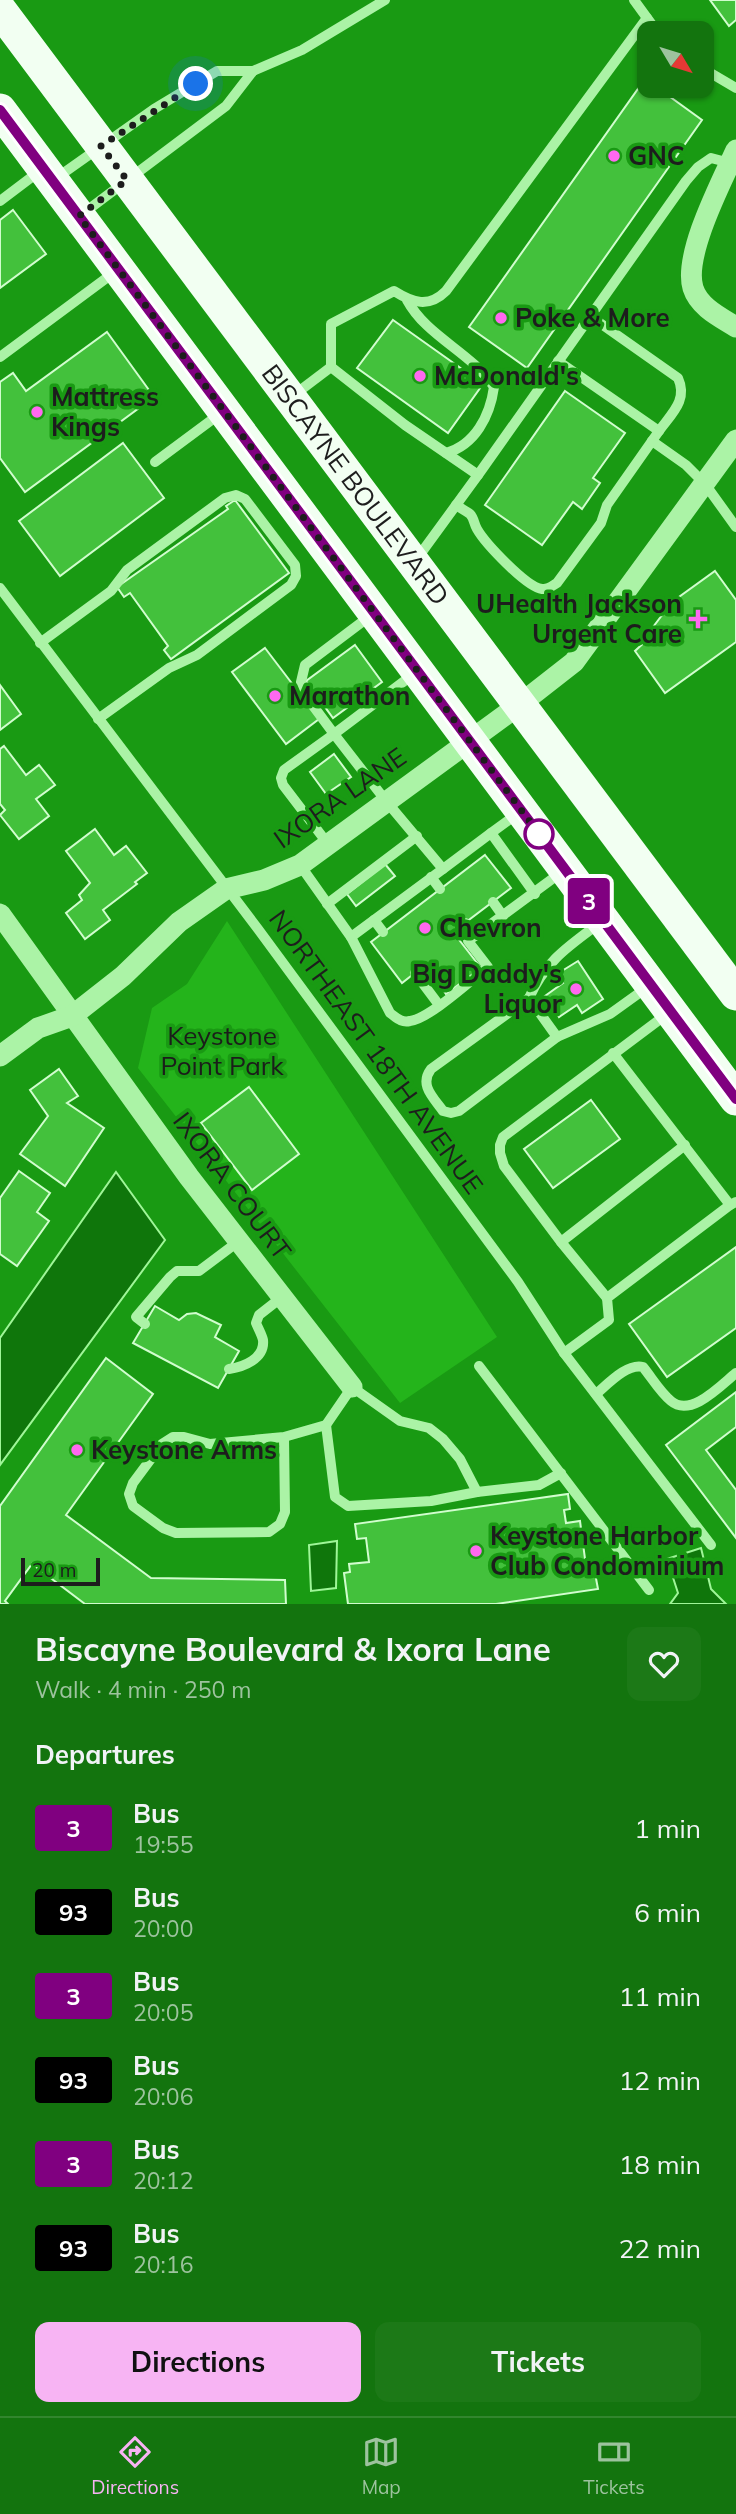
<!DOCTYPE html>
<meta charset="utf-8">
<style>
body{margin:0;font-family:Mulish,sans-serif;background:#1c7917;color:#f1f3f6;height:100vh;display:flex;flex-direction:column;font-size:26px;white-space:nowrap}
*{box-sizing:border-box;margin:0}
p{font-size:23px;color:#9dc39e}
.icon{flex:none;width:38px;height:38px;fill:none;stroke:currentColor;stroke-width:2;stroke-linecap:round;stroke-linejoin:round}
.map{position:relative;height:1604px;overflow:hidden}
.side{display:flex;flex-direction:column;background:#13740e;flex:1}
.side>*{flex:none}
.badge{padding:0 14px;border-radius:5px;font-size:24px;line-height:46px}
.needle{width:46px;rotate:128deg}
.buttons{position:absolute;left:637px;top:21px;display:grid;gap:14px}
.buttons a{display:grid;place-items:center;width:77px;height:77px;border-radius:14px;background:#13740e;box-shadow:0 2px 5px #0004;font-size:35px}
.scale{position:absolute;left:21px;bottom:18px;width:79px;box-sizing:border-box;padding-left:7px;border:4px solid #1d1d1d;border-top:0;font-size:19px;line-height:24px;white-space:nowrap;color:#1d1d1d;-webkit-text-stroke:5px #199a13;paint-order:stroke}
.you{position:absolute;width:35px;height:35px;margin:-18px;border:5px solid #fff;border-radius:50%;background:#1a73e8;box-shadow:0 0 0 10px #1a73e833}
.map>.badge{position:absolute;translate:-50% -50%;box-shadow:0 0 0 4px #fff}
h2{padding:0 35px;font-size:26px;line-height:63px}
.round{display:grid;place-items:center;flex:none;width:74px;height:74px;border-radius:14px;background:#1c7917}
.head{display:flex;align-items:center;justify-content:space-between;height:119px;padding:0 35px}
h1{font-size:33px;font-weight:700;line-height:52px}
.action{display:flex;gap:14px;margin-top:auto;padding:14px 35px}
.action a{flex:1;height:80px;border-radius:14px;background:#f7b4f3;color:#111;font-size:28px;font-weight:700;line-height:80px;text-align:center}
.action a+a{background:#1c7917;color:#f1f3f6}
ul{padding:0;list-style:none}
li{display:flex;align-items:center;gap:21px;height:84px;padding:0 35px}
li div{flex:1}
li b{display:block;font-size:26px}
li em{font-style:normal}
li .badge{min-width:77px;font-weight:700;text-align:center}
.dock{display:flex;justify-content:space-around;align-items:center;height:98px;border-top:2px solid #32862e;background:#13740e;font-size:19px;color:#9dc39e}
.dock a{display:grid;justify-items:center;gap:4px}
.dock .on{color:#f7b4f3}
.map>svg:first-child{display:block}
.green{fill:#24b41b}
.water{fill:#0f760b;stroke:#9ff698;stroke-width:2}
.building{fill:#43c13c;stroke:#d1fdce;stroke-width:2}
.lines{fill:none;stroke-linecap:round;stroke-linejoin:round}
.service{stroke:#abf3a6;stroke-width:10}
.minor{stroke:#abf3a6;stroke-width:21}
.primary{stroke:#f2fff2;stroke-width:33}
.line-casing{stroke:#fff;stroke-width:16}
.line{stroke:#800080;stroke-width:10}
.walk{stroke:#1d1d1d;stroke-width:7;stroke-dasharray:0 12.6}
.poi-dot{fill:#ff68f0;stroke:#199a13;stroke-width:2.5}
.stop-dot{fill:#fff;stroke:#800080;stroke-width:3.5}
.labels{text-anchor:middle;stroke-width:7;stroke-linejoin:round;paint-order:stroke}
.poi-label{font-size:26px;font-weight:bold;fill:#1d1d1d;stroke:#199a13;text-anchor:start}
.street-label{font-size:26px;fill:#1d1d1d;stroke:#199a13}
.park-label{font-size:26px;fill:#1b1d1a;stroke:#199a13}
</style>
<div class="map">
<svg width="736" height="1604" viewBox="0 0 736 1604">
<rect width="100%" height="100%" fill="#199a13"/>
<!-- green -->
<path class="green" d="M227,921L497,1337L400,1403L138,1068L152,1008L187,984Z"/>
<!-- water -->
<g class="water">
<path d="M116,1172L165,1240L0,1465V1338Z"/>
<path d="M337,1541L336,1588L311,1591L309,1545Z"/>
<path d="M701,1548L711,1589L726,1604H670L678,1593L667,1559Z"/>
</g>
<!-- building -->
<g class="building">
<path d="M710,0H736V20L729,26Z"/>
<path d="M645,79L649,82V86H655L702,120L527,368L469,327Z"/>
<path d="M13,210L46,254L0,288V220Z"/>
<path d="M393,320L483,384L448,433L357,368Z"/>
<path d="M107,332L154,397L25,492L0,458V382L13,373L26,391Z"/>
<path d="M565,391L625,433L593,478L600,483L582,509L573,502L542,545L485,505Z"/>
<path d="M123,443L164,498L60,576L19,521Z"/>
<path d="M235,500L289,573L171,659L164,650L168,646L130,593L124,597L117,587L228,509L226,506Z"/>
<path d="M715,571L736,600V642L665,693L635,651L649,638L647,635L672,602Z"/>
<path d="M355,645L382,682L333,718L306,681Z"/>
<path d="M265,648L319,719L286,744L232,672Z"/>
<path d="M0,685L21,714L0,730Z"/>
<path d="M4,746L26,775L39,765L55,785L36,799L49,816L19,839L0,815L5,810L0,804V749Z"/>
<path d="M334,754L351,777L326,794L310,772Z"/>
<path d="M95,829L114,855L126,846L147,873L135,882L137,884L103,910L110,920L85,939L66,913L82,900L79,895L90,883L66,851Z"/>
<path d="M485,855L511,888L453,932L481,968L446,994L425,965L402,983L371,942Z"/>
<path d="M385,864L395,876L356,906L347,894Z"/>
<path d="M578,961L603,999L582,1013L577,1005L559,1017L545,996L563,983L557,974Z"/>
<path d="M59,1069L78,1096L67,1103L104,1128L65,1186L20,1154L48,1116L30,1090Z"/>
<path d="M249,1087L299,1154L252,1190L201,1123Z"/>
<path d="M591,1100L620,1139L553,1188L524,1149Z"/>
<path d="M19,1171L50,1193L37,1212L49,1221L17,1266L0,1254V1198Z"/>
<path d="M736,1247V1328L667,1377L629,1324Z"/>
<path d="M155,1306L179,1320L187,1314L196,1313L221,1325L215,1337L239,1351L218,1388L133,1343Z"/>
<path d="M106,1358L153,1394L66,1515L151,1578L285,1580L286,1604H85L32,1564L5,1601L8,1604H0V1506Z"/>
<path d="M736,1392V1427L706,1450L736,1490V1538L666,1445Z"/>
<path d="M568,1494L570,1509L564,1510L566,1523L580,1521L587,1574L595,1573L598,1589L496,1604H348L344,1573L350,1572L349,1564L369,1562L366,1538L357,1539L355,1524Z"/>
</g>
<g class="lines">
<!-- service -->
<g class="service">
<path d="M634,0L658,33"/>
<path d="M702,68L736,88"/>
<path d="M253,71L302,50L385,0"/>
<path d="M55,179L154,109L217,71H253L226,106L81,215"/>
<path d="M0,201L41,170"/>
<path d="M407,300C427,337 471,352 494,387C490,416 475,445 446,453"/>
<path d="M0,357L116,271"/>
<path d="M558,361L659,431C672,413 688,400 678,378L590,316"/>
<path d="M331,367V324L394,291C413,303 429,308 446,291L647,18"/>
<path d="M331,367L405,425L478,475L416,560"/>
<path d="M294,395L331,367"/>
<path d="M652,441L686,465L705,484L736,527"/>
<path d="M155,462L221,413"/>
<path d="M478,475L686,181L698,167L711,158L730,163"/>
<path d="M456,505C460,508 466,511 470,514C474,518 474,524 477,529C485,543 526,587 542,589C548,590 552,586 557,583L601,523L607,505L659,431"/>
<path d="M0,588L258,929L518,1282L564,1353L711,1545"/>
<path d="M40,643L111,591L127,570L225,498L236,495L245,499L295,565L296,576L291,585L197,655L169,668L98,719"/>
<path d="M491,833L517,814"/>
<path d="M328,844L283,785L281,778L284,770L334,734L308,699L301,682L305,665L370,616"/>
<path d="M300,865L351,937L443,869L386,801L334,734L415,673"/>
<path d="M443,869L491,833L535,894"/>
<path d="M431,877L440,889"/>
<path d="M493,902L503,916"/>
<path d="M327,904L417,836"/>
<path d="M374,920L383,932"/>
<path d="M601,922C569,946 546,960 529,998L557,1037L610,1014L649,986"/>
<path d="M465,923L475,936"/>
<path d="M351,937L390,1013C397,1018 401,1023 410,1021C429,1019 471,980 488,967L468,941L563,871"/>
<path d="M415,973L439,1005"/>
<path d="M529,998L431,1069C419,1085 433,1097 443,1111L451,1113L459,1111L557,1037"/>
<path d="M613,1053L730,1205"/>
<path d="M561,1242L685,1145"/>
<path d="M607,1298L561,1242L504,1166L500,1153V1145L503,1137L667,1014"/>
<path d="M145,1324L136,1317L170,1277L177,1271H199L239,1241"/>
<path d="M564,1353L609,1320L607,1298L730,1205L736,1202"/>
<path d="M479,1366L649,1590"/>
<path d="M229,1369C243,1367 265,1359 263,1340C262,1335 258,1328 256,1323L259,1315L282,1297"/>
<path d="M596,1394C608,1384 627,1363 643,1367C652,1378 660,1392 671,1401C691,1418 721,1385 736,1373"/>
<path d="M326,1425L335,1497L348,1506L431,1501L477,1492L539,1485L561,1473"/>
<path d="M284,1437L210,1444L184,1437H173L162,1444L133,1483L129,1494L133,1506L163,1528L176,1533L269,1532L280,1524L285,1512L284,1437L326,1425L352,1387L400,1421L429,1428L443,1439L460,1459L477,1492"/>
</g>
<!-- minor -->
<g class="minor">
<path d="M736,150C722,181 683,255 693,288C699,307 720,317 736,327"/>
<path d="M0,914L189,1177L352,1387"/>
<path d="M0,1056L38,1028L72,1016L123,976L179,922L226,889L264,880L300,865L519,705L574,662L736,440"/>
</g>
<!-- primary -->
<g class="primary">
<path id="s1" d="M0,10L736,994"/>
<path d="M0,110L736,1099"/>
</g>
</g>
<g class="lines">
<defs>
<path id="line" d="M0,110L736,1099"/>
</defs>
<!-- line casing -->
<use href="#line" class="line-casing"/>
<!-- line -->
<use href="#line" class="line"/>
<!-- walk -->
<path class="walk" d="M196,84L101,146L127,180L79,216L539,834"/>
</g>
<!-- markers -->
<g class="poi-dot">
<circle cx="614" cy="156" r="7"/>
<circle cx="501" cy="318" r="7"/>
<circle cx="420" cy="376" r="7"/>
<circle cx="37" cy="412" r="7"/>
<path d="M694.5 608.5h7v7h7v7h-7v7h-7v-7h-7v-7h7z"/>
<circle cx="275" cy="696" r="7"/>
<circle cx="425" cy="928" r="7"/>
<circle cx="576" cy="989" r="7"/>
<circle cx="77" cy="1450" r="7"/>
<circle cx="476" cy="1551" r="7"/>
</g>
<circle class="stop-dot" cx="539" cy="834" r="14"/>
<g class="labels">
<!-- poi labels -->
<g class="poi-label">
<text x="628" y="165">GNC</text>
<text x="515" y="327">Poke &amp; More</text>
<text x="434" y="385">McDonald's</text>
<text x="51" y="406">Mattress<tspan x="51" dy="30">Kings</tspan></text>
<text x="682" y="613" text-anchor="end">UHealth Jackson<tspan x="682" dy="30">Urgent Care</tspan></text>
<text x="289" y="705">Marathon</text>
<text x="439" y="937">Chevron</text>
<text x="562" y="983" text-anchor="end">Big Daddy's<tspan x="562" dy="30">Liquor</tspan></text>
<text x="91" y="1459">Keystone Arms</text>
<text x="490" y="1545">Keystone Harbor<tspan x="490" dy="30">Club Condominium</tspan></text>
</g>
<!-- street labels -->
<g class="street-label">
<text dy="9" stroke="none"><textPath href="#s1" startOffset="593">BISCAYNE BOULEVARD</textPath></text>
<text transform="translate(340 798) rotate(-35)" y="9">IXORA LANE</text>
<text transform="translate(376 1052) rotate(54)" y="9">NORTHEAST 18TH AVENUE</text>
<text transform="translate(232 1186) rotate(53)" y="9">IXORA COURT</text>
</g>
<!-- park labels -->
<g class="park-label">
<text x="222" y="1045">Keystone<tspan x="222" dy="30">Point Park</tspan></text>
</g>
</g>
</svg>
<div class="buttons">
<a><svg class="needle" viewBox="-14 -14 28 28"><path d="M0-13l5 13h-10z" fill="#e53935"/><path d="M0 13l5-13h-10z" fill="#9dc39e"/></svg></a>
</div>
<div class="scale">20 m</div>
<div class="you" style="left:196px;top:84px"></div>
<b class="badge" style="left:589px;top:901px;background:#800080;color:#fff">3</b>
</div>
<section class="side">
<div class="head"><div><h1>Biscayne Boulevard &amp; Ixora Lane</h1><p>Walk · 4 min · 250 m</p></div><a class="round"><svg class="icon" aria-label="heart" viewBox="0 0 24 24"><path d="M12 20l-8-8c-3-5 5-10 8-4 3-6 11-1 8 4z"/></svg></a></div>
<h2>Departures</h2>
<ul>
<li><span class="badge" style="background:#800080;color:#fff">3</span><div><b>Bus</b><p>19:55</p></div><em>1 min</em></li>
<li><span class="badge" style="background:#000;color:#fff">93</span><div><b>Bus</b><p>20:00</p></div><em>6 min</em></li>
<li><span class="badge" style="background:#800080;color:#fff">3</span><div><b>Bus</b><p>20:05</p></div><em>11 min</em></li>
<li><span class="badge" style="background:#000;color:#fff">93</span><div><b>Bus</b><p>20:06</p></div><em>12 min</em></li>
<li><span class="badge" style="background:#800080;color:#fff">3</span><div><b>Bus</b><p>20:12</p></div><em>18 min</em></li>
<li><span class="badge" style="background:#000;color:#fff">93</span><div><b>Bus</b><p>20:16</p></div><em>22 min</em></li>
</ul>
<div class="action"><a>Directions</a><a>Tickets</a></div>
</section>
<nav class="dock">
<a class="on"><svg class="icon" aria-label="directions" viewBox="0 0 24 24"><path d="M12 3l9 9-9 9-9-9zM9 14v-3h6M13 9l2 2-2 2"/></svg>Directions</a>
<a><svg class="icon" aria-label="map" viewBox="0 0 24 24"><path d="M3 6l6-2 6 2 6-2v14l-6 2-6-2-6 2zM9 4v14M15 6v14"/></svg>Map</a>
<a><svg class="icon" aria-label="tickets" viewBox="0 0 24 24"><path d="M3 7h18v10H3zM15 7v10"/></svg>Tickets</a>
</nav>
